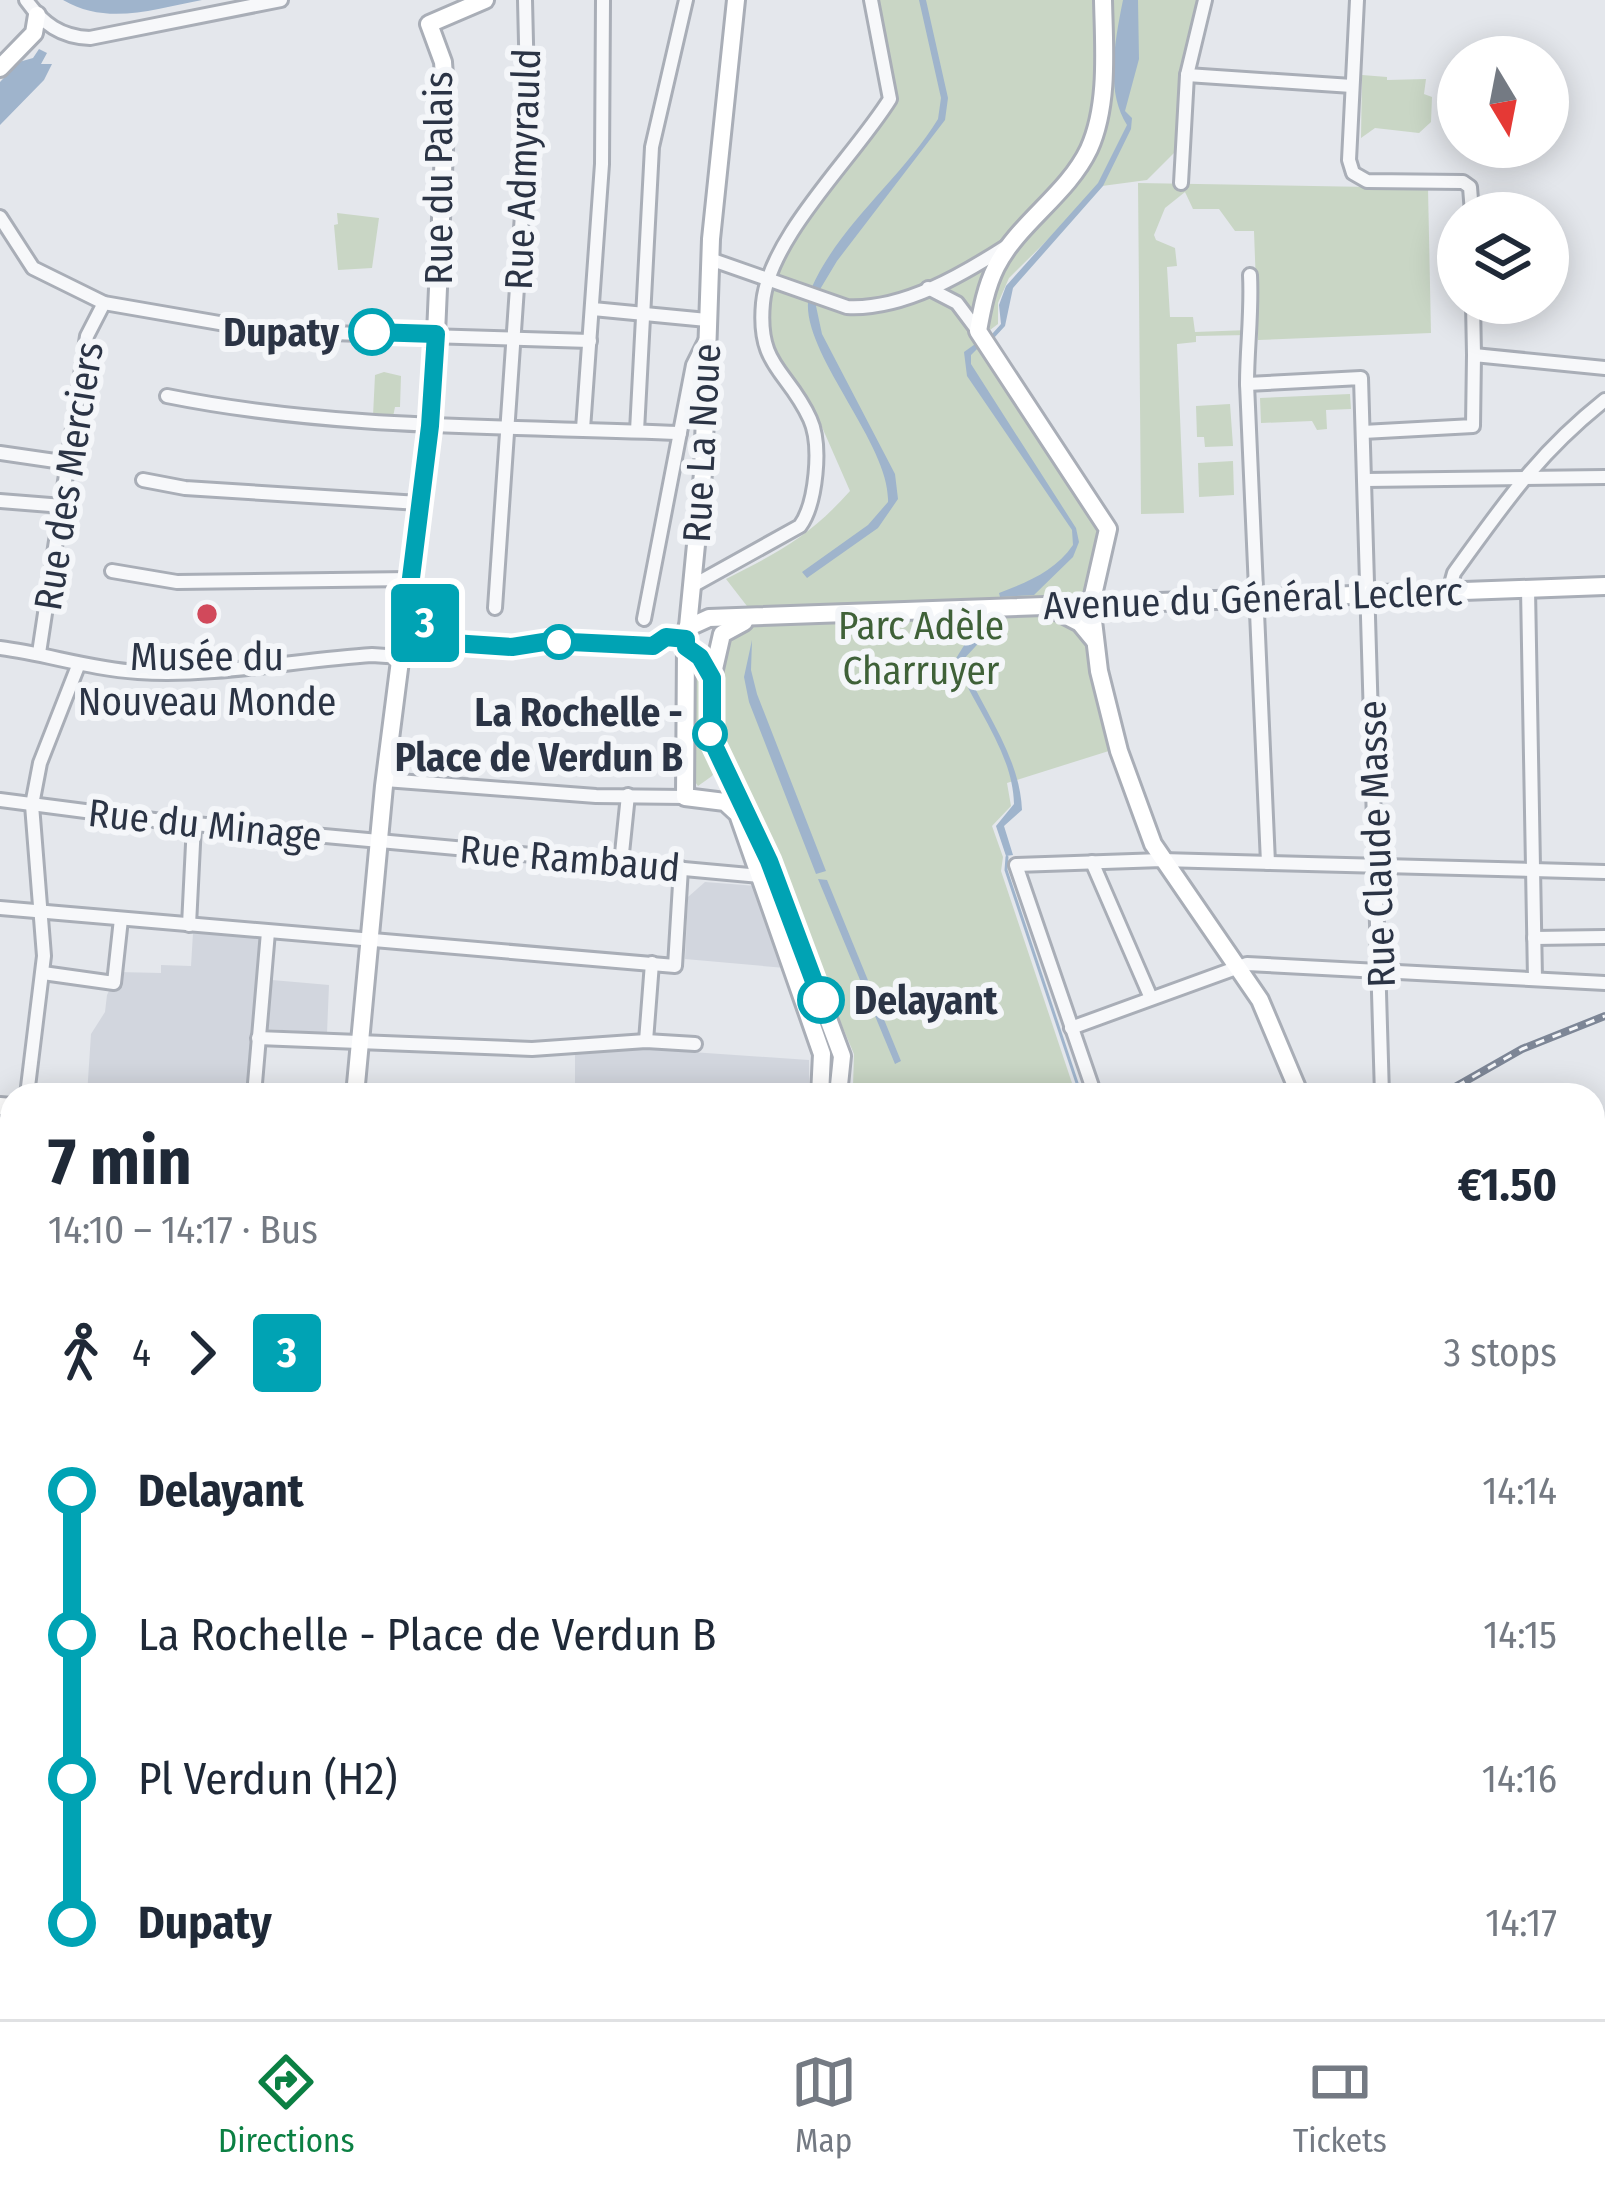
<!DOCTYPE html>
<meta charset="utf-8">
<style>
body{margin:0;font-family:"Fira Sans Condensed",sans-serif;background:#f6f6f7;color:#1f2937;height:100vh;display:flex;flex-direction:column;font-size:45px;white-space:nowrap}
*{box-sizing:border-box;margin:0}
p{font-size:39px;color:#747a83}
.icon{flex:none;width:66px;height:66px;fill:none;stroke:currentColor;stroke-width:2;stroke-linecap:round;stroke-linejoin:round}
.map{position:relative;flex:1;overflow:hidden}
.details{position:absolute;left:0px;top:1083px;width:1605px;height:936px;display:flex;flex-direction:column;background:#fff;border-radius:36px 36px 0 0;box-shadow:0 6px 30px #0003}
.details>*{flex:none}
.badge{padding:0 24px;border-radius:9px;font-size:42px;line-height:78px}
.needle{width:78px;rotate:170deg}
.buttons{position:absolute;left:1437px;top:36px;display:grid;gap:24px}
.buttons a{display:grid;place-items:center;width:132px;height:132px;border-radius:50%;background:#fff;box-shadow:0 6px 30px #0003;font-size:60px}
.map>.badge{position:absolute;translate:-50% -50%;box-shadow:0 0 0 6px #fff}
.legs{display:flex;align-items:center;gap:18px;height:132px;padding:0 48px;font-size:39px}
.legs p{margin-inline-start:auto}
.summary{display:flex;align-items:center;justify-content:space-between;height:204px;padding:0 48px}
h1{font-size:66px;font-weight:700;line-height:90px}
ul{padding:0 48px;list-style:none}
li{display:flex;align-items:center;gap:42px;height:144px;font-size:45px}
li i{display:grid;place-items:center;width:18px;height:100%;margin:0 15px;background:currentColor}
li i::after{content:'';width:30px;height:30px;margin:-15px;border:9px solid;border-radius:50%;background:#fff}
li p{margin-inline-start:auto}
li:first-child i{background:linear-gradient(#0000 50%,currentColor 0)}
li:last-child i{background:linear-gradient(currentColor 50%,#0000 0)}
.tabs{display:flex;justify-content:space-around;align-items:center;height:168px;border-top:3px solid #e0e1e3;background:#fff;font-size:33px;color:#747a83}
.tabs a{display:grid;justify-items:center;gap:6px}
.tabs .current{color:#0b8043}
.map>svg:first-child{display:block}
.built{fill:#d2d6de}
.green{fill:#c9d6c5}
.water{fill:#9fb4cc}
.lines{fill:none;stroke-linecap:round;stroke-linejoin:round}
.stream{stroke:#9fb4cc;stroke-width:3}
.street-casing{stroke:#a9aeb7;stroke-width:18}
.secondary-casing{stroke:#a9aeb7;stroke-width:22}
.primary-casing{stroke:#a3abb8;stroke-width:24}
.street{stroke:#f7f8fa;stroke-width:12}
.secondary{stroke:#fff;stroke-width:16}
.primary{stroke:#fff;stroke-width:18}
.rail-casing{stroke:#7d8696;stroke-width:8}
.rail{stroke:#f4f6f9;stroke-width:3;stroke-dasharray:9;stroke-linecap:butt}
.line-1-casing{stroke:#fff;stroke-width:27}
.line-1{stroke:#00a3b4;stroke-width:18}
.stop-1-dot{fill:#fff;stroke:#00a3b4;stroke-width:6}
.poi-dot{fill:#d1495b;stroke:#f4f6f9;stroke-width:4.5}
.labels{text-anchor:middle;stroke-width:12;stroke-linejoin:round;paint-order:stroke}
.street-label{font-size:39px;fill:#2b3445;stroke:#f4f6f9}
.stop-label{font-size:39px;font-weight:bold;fill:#2b3445;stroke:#f4f6f9;text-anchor:end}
.park-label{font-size:39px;fill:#3f6138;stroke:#f4f6f9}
.poi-label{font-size:39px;fill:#2b3445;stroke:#f4f6f9}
</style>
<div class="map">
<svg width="1605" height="2019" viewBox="0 0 1605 2019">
<rect width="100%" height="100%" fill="#e4e7ec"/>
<!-- built -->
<g class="built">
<path d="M705,882L757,886L785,968L685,959L688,897Z"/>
<path d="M193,933L260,938L247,1095H87L91,1034L105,1012L107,995L118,972L161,973V965L191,966Z"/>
<path d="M272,980L329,985L327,1033L268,1029Z"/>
<path d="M619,1047L809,1060V1092L575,1095V1051Z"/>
</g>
<!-- green -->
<g class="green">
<path d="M876,0H1201L1179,148L1147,180L1102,186L1009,278L998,303V324L978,339L1098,529L1099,568L1080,607L1112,750L1007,783L1011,806L992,826L1003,857L1001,871L1076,1095H902L853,1086L854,1054L788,899L764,821L726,746L720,696L727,644L750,610L726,579C779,552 809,537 850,491L818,418L766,343L767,301L784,252L894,100Z"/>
<path d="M1362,75L1387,77V80L1426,79L1424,94L1432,97L1431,122L1419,133L1375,128L1361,138Z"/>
<path d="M1138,183L1428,188L1431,333L1258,340L1254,231H1235L1219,209H1193L1185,192L1165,208L1154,235L1156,240L1175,248L1177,266L1167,267L1170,317H1193L1195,332L1249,330L1248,335L1196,336V342L1177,344L1184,513L1141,514Z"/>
<path d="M337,213L379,218L372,268L338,270L334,225L338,224Z"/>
<path d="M384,372L401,376L400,407H395L393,417L373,416L375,375Z"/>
<path d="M1350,394L1351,409L1326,410L1327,429L1317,430L1312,421L1261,423L1260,398Z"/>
<path d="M1230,404L1233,446L1205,447L1204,437H1197L1196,406Z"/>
<path d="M1233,461L1234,495L1199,497L1198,463Z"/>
<path d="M692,668L702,674V735L718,766L712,776L698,786L688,772Z"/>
<path d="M174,2007H440L434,2019H158Z"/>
</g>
<!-- water -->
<g class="water">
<path d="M63,0H202C153,9 108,26 63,0Z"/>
<path d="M919,0H926L948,98L945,120L837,261L819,291L816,306L822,334L895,474L898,499L878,528L807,578L802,572L868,525L888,502C891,441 789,341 811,289C839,225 902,178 938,119L941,98Z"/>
<path d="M1123,0H1138L1139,59L1125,111L1132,118L1131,129L1103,186L1013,288L1005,326L994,338L992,334L1001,324L999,305L1006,286L1098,183L1127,125C1105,91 1115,40 1123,0Z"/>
<path d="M39,49L47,53L41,64H52L44,80L0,125V82L19,62L33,58Z"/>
<path d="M978,342L980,346L971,355V364L1076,528L1079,542L1073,557L1034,595L1000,597L999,593C1028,582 1055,571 1073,545L1072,530L967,376L964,352Z"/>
<path d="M1000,620L962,661C982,709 1020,756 1022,810L1004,826L1013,855L1006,856L996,826L1014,804C1013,752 973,706 955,660L968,639Z"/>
<path d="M752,640L751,670L757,694L826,871L816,874L749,702L744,677Z"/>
<path d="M818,879L827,880L901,1061L895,1064Z"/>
</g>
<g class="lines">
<!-- stream -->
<path class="stream" d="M1007,857L1006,870L1081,1095"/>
<defs>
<g id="street">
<path d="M26,0C43,24 61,37 90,38L281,0"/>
<path d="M1357,0L1349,160L1353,173L1367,181L1463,182L1470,187L1472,213"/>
<path d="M1187,75L1352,86"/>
<path d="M1181,183L1187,75L1205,0"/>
<path d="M0,217L33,268L104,303L265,331L590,341"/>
<path d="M710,259L847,307C903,310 962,275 1007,246"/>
<path d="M1250,275C1252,312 1247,347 1247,384L1268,863"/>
<path d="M928,288L957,303L978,331"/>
<path d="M1473,303L1474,355"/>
<path d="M593,309L707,320"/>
<path d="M1247,384L1361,378L1382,1095"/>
<path d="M167,396C336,430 509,426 680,433"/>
<path d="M583,429L602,164L603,0"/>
<path d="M637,431L652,147L686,0"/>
<path d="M1363,432L1473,426L1474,355L1605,368"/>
<path d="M0,453L69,463"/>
<path d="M143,480L185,488L419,503"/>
<path d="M1365,480L1605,477"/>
<path d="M0,501L63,506"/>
<path d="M112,571L177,582L410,579"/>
<path d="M694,585L800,526C816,504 822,445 810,419C788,370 757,367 763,303C769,237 854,157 890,99L871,0"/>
<path d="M1528,589L1535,979"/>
<path d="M1449,591L1454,573C1504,504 1537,454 1605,400"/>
<path d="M495,608L528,127L525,0"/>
<path d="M644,619L693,365L705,341"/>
<path d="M0,648C47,654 90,669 138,672C215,677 295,660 372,655L401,657"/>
<path d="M39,653L87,336L104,303"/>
<path d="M385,780L596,796L685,797"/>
<path d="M0,800L162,821L760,876"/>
<path d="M1092,862L1151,998"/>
<path d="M621,863L628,795"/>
<path d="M0,908L675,966L681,868"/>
<path d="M189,925L194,824"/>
<path d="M1534,938L1605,937"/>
<path d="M43,973L114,983L121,919"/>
<path d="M1071,1028L1247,964L1605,983"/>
<path d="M258,1038L532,1049L646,1041L695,1044"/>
<path d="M646,1041L652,963"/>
<path d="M27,1095L44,956L32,805L40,763L78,666"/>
<path d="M254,1095L268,932"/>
<path d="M1095,1095L1016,865L1162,860L1605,872"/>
<path d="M0,1203L12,1205"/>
<path d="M1593,1207L1605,1208"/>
<path d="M1598,1456L1605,1363"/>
<path d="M0,1492L12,1496"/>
<path d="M1593,1563L1605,1562"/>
<path d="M1593,1672L1605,1670"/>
<path d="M1593,1802L1605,1823"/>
<path d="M0,1855L12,1853"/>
<path d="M1593,1923L1605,1916"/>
<path d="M585,2007L602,2008"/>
<path d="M919,2007L926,2019"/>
<path d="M1147,2007L1158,2019"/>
<path d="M1518,2007L1524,2019"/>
<path d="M612,2019L616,2007"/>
<path d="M760,2019L765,2007"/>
<path d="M794,2019L814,2007"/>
<path d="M1070,2019L1092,2007"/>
<path d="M1333,2019L1345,2007"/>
<path d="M1418,2019L1440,2007"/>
<path d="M1570,2019L1590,2007"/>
</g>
<g id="secondary">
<path d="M736,0L711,239L703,473L686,647L685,797L725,802L738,814L822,1054L820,1095"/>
<path d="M1103,0C1104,47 1109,105 1089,149C1067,195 1018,223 996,267C986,287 982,309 978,331L1108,529L1091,604L1099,671L1119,751L1153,844L1260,1000L1300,1095"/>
<path d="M0,68L34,33L37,15"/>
<path d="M1047,606L1080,623L1094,640"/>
<path d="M744,622L722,634L712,678V741L769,861L842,1056L838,1095"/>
<path d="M687,628L709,618L1605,586"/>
<path d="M355,1095L384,786L430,426L436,334L446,104L443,62L429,24L485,0"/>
<path d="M0,1106L12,1107"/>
<path d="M534,2007L559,2019"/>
<path d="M580,2007L586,2019"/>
<path d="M1376,2007L1381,2019"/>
</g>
<g id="primary">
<path d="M22,2007L64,2013L105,2007"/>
<path d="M0,2013L30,2019"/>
<path d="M101,2019L135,2007"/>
<path d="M454,2019L457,2007"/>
<path d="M484,2019L501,2007"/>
</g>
</defs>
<!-- street casing -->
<use href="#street" class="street-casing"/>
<!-- secondary casing -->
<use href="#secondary" class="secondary-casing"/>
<!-- primary casing -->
<use href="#primary" class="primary-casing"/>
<!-- street -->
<use href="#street" class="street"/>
<!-- secondary -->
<use href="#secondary" class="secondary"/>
<!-- primary -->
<use href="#primary" class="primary"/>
<defs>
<g id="rail">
<path d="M1441,1095L1522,1049L1605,1016"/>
<path d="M0,1775H12"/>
</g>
</defs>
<!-- rail casing -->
<use href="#rail" class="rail-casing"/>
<!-- rail -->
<use href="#rail" class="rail"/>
</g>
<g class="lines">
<defs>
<path id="line-1" d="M372,332L436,334L430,426L407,610L425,618L423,641L512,647L550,641L653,646L666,637L686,639V647L700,657L712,678V741L769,861L821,1000"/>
</defs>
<!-- line-1 casing -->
<use href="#line-1" class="line-1-casing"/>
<!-- line-1 -->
<use href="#line-1" class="line-1"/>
</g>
<!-- markers -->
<g class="stop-1-dot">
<circle cx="372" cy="332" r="21"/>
<circle cx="559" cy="642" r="15"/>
<circle cx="710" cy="734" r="15"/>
<circle cx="821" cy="1000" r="21"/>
</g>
<circle class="poi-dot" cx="207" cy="614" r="12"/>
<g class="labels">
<!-- street labels -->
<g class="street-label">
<text transform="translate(522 169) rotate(-88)" y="14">Rue Admyrauld</text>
<text transform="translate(438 178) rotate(-90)" y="14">Rue du Palais</text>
<text transform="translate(701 443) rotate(-87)" y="14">Rue La Noue</text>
<text transform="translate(68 476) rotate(-81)" y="14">Rue des Merciers</text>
<text transform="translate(1253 598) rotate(-2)" y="14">Avenue du Général Leclerc</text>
<text transform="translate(205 824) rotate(6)" y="14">Rue du Minage</text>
<text transform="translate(1376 844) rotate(-92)" y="14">Rue Claude Masse</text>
<text transform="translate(570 858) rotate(5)" y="14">Rue Rambaud</text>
</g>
<!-- stop labels -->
<g class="stop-label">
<text x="339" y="346">Dupaty</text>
<text x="683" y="726">La Rochelle -<tspan x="683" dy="45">Place de Verdun B</tspan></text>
<text x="854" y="1014" text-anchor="start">Delayant</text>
</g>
<!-- park labels -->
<g class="park-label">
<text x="921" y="639">Parc Adèle<tspan x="921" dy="45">Charruyer</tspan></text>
</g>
<!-- poi labels -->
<g class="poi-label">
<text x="207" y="670">Musée du<tspan x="207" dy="45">Nouveau Monde</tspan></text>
</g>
</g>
</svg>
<div class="buttons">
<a><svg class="needle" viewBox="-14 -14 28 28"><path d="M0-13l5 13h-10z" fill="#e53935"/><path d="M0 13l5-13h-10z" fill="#747a83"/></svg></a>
<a><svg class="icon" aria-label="layers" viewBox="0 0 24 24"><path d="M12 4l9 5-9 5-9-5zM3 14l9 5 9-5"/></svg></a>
</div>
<b class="badge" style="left:425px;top:623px;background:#00a3b4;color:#fff">3</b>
<section class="details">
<div class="summary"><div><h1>7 min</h1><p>14:10 – 14:17 · Bus</p></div><b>€1.50</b></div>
<div class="legs"><svg class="icon" aria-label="walk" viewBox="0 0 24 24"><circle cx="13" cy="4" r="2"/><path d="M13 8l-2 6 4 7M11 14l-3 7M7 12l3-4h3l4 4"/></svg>4<svg class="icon" aria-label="forward" viewBox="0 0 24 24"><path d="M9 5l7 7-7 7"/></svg><b class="badge" style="background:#00a3b4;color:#fff">3</b><p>3 stops</p></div>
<ul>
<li><i style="color:#00a3b4"></i><b>Delayant</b><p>14:14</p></li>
<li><i style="color:#00a3b4"></i><span>La Rochelle - Place de Verdun B</span><p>14:15</p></li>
<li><i style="color:#00a3b4"></i><span>Pl Verdun (H2)</span><p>14:16</p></li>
<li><i style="color:#00a3b4"></i><b>Dupaty</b><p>14:17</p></li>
</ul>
</section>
</div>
<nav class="tabs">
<a class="current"><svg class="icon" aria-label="directions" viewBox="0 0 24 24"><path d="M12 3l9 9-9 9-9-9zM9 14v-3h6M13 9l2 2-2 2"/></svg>Directions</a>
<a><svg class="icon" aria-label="map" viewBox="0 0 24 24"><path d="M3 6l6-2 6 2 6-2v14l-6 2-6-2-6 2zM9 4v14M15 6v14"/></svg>Map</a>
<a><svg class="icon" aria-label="tickets" viewBox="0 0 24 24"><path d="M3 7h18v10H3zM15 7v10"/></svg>Tickets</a>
</nav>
